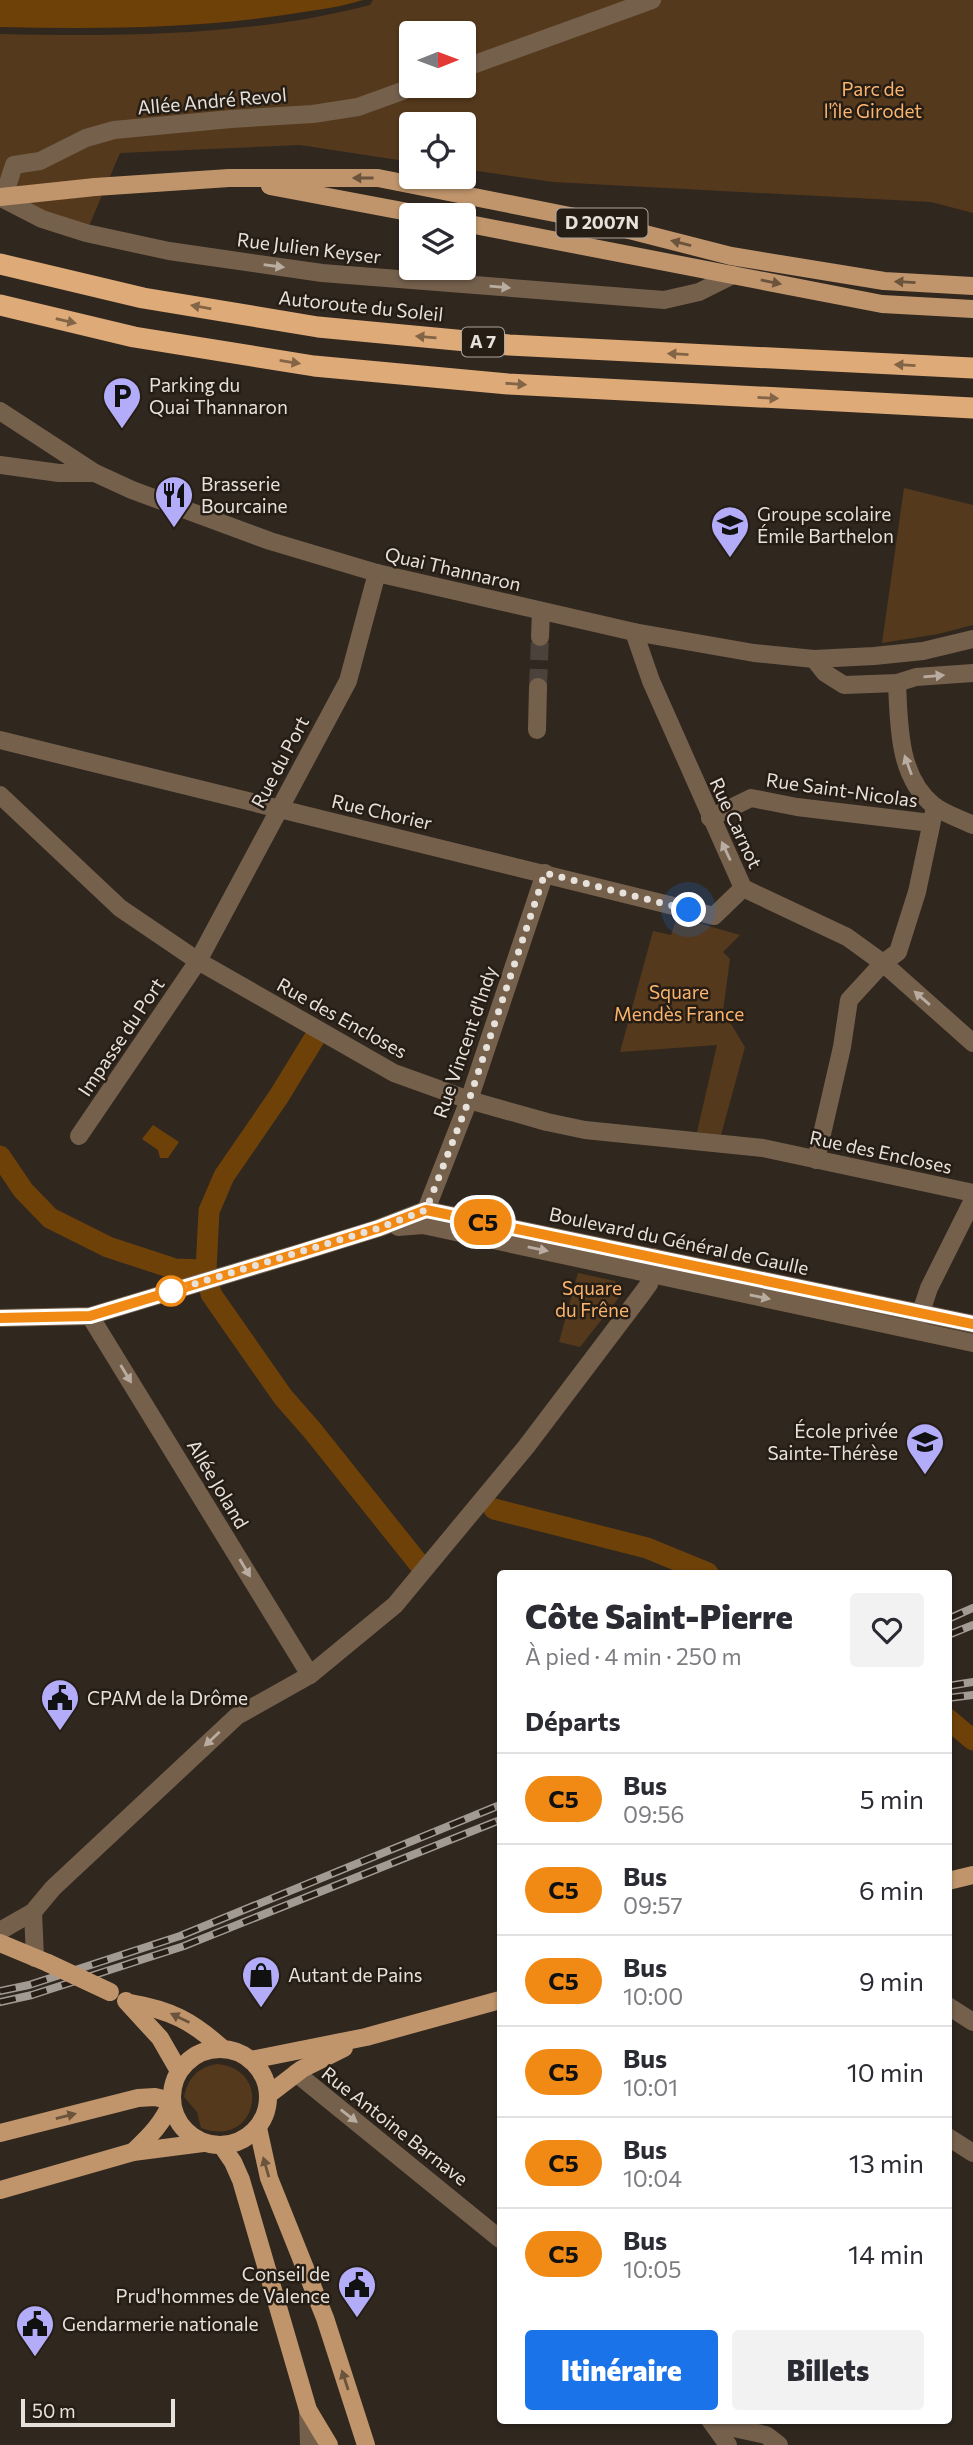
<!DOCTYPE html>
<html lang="fr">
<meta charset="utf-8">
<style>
body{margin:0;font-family:Commissioner,sans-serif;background:#f2f2f3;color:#2b2b33;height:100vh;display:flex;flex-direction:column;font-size:26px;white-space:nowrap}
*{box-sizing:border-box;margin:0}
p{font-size:23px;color:#7c7c81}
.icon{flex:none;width:38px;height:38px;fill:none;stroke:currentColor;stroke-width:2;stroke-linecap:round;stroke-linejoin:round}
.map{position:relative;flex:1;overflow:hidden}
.sheet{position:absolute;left:497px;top:1570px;width:455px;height:854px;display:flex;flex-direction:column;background:#fff;border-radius:7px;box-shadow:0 2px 5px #0004}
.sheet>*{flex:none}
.badge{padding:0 14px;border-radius:23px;font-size:24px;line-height:46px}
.needle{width:46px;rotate:89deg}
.fabs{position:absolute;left:399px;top:21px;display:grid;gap:14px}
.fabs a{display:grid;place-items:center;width:77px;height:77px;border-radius:7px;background:#fff;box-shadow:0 2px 5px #0004;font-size:35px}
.scale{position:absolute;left:21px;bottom:18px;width:154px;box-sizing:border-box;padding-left:7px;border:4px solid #e7e1db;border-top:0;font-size:19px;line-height:24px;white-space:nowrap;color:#e7e1db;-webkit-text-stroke:5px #261d15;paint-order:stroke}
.you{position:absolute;width:35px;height:35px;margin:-18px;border:5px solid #fff;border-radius:50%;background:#1a73e8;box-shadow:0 0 0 10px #1a73e833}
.map>.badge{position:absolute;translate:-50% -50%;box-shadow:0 0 0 4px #fff}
h2{padding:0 28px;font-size:26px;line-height:63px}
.round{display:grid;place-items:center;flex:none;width:74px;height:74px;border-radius:7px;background:#f2f2f3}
.summary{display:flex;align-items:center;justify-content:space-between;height:119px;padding:0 28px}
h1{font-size:33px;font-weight:800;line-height:52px}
.primary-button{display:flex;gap:14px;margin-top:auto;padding:14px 28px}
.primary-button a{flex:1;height:80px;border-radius:7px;background:#1a73e8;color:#fff;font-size:28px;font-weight:800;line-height:80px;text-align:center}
.primary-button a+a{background:#f2f2f3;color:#2b2b33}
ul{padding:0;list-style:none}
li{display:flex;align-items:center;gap:21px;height:91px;padding:0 28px;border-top:2px solid #e1e1e2}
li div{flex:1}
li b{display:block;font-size:26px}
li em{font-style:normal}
li .badge{min-width:77px;font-weight:700;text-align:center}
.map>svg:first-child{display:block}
.green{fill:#55391c;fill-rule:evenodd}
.water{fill:#6e4108}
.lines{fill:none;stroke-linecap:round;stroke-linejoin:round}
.canal{stroke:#6e4108;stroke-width:21}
.minor-tunnel{stroke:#4b433b;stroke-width:18;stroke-dasharray:18 9;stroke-linecap:butt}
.minor{stroke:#75604c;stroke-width:18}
.major{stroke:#c0956c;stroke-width:18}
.highway{stroke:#deaa78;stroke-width:21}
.rail-casing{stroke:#a29b94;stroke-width:8}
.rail{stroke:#261d15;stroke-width:5;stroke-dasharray:16;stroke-linecap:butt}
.major-bridge{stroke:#c0956c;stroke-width:18}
.oneway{fill:#6b533c}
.oneway2{fill:#b9ada2}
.oneway3{fill:#826446}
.line-casing{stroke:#fff;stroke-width:16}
.line{stroke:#f18a14;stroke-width:10}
.walk{stroke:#e7e1db;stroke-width:7;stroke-dasharray:0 12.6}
.stop-dot{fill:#fff;stroke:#f18a14;stroke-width:3.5}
.labels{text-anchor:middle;stroke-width:5;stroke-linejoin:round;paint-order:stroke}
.shield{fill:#261d15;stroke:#ada6a0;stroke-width:2}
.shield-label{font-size:18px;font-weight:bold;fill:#e7e1db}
.park-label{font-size:19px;fill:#fbb46e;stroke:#261d15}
.street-label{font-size:19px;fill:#e7e1db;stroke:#261d15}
.poi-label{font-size:19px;fill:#e7e1db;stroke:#261d15;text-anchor:start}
</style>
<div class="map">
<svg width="973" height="2445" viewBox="0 0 973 2445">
<rect width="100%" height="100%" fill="#30271f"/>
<!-- green -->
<g class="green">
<path d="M373,0H973V213L931,202L553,182L464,169V124H411V162L300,145L120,153L86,233L3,200L0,208V34C121,37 252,36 370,5ZM411,33H464V86H411Z"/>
<path d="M904,488L973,505V625L938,634L882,643Z"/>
<path d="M677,917L740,935L723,952L730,959L723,1011L745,1047L721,1135L697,1132L717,1045L620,1052L653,931L671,935Z"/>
<path d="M578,1273L615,1281L621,1295L580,1347L559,1342Z"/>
<path d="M217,2064C274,2069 257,2149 201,2128L197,2112L184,2097C188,2078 198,2067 217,2064Z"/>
</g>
<!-- water -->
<g class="water">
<path d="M0,0H363C337,8 310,11 284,15C190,29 95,29 0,27Z"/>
<path d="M153,1125L179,1142L168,1158H160L158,1150L142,1139Z"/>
</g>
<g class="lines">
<!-- canal -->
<g class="canal">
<path d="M317,1034L279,1096L224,1176L209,1211L206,1270L211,1294L283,1397L312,1430L419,1564"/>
<path d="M0,1156L23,1190L50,1218L108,1247L175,1269L206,1270"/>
<path d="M494,1509L647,1548L708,1573"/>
<path d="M948,1719L973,1740"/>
</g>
<!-- minor-tunnel -->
<path class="minor-tunnel" d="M538,687L540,637"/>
<!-- minor -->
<g class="minor">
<path d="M464,68L652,0"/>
<path d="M416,86L358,107L313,114L231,119L114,130L86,138L40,161L14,165L3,199L42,219L86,233L169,251L322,273L664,300L699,292L733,275"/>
<path d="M0,411L95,473L132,490L270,541L377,573L634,632L754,653L814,659L874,656L923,651L973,639"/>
<path d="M0,465L59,473H95"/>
<path d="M634,632L651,681L743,888L847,937L883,963L973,1043"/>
<path d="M540,637L541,611"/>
<path d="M814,659L825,673L844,685L897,683L916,677L973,673"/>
<path d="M897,683C899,725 898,776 933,805C944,814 961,819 973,825"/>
<path d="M537,730L538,687"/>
<path d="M0,740L714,916L743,888"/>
<path d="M0,795L120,908L198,961L394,1073L469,1100L547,1122L585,1130L763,1148L973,1193"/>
<path d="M710,818L751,798L797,807L931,823"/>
<path d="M79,1136L198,961L348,681L377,573"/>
<path d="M816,1160L842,1047L849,1000L883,963L898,952L917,892L935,807"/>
<path d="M424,1221L426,1210L469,1100L545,873"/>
<path d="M398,1227L423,1225L973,1343"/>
<path d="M90,1316L310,1675"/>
<path d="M0,1318L90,1316L302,1252L379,1228L426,1210L973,1324"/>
<path d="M917,1324L929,1288L973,1200"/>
<path d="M33,1912L35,1958"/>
<path d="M0,1931L33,1912L53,1888L237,1716L310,1675L395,1605L526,1447L641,1295L649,1284L654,1257"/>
<path d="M948,2006L973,2022"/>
<path d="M296,2073L500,2239"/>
<path d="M948,2137L973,2153"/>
<path d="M308,2410L309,2445"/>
<path d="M710,2420L728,2445"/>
<path d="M715,2424L766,2435L779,2445"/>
</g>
<!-- major -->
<g class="major">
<path d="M270,186L424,215"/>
<path d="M95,187L229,178H378L590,220L731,256L884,281L973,286"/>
<path d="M464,223L882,304L973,309"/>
<path d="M948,1881L973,1875"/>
<path d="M0,1943L48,1963"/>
<path d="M126,2001L160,2038L179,2071"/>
<path d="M129,2003C171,2010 192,2021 223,2049"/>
<circle cx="220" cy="2097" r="48"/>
<path d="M251,2060L366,2037L500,2000"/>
<path d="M268,2095L302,2069L344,2048"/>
<path d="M258,2128L269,2178L325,2318L366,2445"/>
<path d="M0,2133L138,2098L155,2097L172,2101"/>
<path d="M222,2146L233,2162L241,2180L308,2410L329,2445"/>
<path d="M133,2152C150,2136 163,2123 172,2101"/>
<path d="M0,2190L133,2152L203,2143"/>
</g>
<!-- highway -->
<g class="highway">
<path d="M0,264L143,298L318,327L509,345L973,368"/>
<path d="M0,305L134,337L314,366L508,384L973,408"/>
</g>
<defs>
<g id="rail">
<path d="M948,1619L973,1608"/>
<path d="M948,1635L973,1625"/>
<path d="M948,1686L973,1682"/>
<path d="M948,1698L973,1695"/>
<path d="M0,1991L29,1985L180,1936L500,1805"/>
<path d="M0,2002L32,1995L184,1946L500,1820"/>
</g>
</defs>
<!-- rail casing -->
<use href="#rail" class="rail-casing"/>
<!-- rail -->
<use href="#rail" class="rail"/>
<!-- major-bridge -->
<g class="major-bridge">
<path d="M0,197L95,187"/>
<path d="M48,1963L110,1992"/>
</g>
</g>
<!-- one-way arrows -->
<defs><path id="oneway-solid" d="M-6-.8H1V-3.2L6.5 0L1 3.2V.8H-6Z" transform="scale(1.75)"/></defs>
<g class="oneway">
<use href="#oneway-solid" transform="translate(363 178) rotate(-180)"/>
<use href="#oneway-solid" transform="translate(681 243) rotate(-166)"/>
<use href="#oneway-solid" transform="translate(771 282) rotate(11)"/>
<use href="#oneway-solid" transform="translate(905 282) rotate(-177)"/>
<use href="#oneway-solid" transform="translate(180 2018) rotate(-154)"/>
<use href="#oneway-solid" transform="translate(66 2116) rotate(-14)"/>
<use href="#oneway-solid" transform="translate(266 2167) rotate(-106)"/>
<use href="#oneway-solid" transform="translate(345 2380) rotate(-108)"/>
</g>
<g class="oneway2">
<use href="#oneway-solid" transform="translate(274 266) rotate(8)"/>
<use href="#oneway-solid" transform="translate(500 287) rotate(5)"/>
<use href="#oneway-solid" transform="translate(934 676) rotate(-5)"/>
<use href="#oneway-solid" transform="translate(908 765) rotate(-110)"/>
<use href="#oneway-solid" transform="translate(726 851) rotate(-115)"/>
<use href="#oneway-solid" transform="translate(922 998) rotate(-139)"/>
<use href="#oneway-solid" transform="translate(538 1249) rotate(12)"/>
<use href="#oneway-solid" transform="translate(760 1297) rotate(12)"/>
<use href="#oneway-solid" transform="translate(126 1374) rotate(59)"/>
<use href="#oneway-solid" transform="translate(245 1568) rotate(59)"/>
<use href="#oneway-solid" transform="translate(212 1739) rotate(137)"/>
<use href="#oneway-solid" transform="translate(349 2116) rotate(38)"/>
</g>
<g class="oneway3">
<use href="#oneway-solid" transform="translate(201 307) rotate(-170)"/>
<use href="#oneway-solid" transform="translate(66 321) rotate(13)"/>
<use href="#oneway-solid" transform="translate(426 337) rotate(-175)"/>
<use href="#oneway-solid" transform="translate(678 354) rotate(-177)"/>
<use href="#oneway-solid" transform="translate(290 362) rotate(9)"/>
<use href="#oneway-solid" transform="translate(905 365) rotate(-177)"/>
<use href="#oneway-solid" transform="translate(516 384) rotate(4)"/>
<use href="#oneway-solid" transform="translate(768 398) rotate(3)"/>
</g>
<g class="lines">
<defs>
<path id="line" d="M0,1318L90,1316L302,1252L379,1228L426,1210L973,1324"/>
</defs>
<!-- line casing -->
<use href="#line" class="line-casing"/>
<!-- line -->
<use href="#line" class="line"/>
<!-- walk -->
<path class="walk" d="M171,1291L379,1228L426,1210L469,1100L545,873L689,910"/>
</g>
<!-- icons -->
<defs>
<symbol id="parking-pin" viewBox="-11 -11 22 30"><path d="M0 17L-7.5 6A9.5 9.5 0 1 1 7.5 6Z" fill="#b3adf9" stroke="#261d15"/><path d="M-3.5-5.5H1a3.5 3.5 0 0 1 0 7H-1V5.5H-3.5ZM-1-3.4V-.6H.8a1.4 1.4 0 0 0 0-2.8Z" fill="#111"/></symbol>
<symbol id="restaurant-pin" viewBox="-11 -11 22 30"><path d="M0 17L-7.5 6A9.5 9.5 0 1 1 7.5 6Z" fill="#b3adf9" stroke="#261d15"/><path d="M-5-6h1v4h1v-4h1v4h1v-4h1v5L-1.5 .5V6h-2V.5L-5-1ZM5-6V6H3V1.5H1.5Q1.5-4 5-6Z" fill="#111"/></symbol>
<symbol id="school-pin" viewBox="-11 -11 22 30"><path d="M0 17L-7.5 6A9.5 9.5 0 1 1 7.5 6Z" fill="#b3adf9" stroke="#261d15"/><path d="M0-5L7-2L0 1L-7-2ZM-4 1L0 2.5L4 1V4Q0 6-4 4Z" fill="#111"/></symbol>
<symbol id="civic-pin" viewBox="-11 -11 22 30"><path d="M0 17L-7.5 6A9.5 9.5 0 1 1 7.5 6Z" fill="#b3adf9" stroke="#261d15"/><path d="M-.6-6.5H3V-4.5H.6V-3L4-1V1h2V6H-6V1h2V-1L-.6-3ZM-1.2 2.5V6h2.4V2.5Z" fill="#111"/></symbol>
<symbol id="shop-pin" viewBox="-11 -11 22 30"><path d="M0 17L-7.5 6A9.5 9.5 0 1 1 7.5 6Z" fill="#b3adf9" stroke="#261d15"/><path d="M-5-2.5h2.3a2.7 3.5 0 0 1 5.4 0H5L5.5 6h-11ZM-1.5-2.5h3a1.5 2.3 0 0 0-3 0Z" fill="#111"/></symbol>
</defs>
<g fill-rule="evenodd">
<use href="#parking-pin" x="100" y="374" width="44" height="60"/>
<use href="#restaurant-pin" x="152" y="473" width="44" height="60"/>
<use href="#school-pin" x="708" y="503" width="44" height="60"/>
<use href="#school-pin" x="903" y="1420" width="44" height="60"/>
<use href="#civic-pin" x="38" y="1676" width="44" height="60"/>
<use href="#shop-pin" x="239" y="1953" width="44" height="60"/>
<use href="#civic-pin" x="335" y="2263" width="44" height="60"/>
<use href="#civic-pin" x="13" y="2302" width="44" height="60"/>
</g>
<!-- markers -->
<circle class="stop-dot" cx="171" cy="1291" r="14"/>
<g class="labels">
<!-- shield labels -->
<g class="shield">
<rect x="556.5" y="208.5" width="91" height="29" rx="5"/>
<rect x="462" y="327.5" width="42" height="29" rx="5"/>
</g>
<g class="shield-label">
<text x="602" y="229">D 2007N</text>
<text x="483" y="348">A 7</text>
</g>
<!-- park labels -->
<g class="park-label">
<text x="873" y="96">Parc de<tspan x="873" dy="22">l'île Girodet</tspan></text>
<text x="679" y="999">Square<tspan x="679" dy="22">Mendès France</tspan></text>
<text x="592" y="1295">Square<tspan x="592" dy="22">du Frêne</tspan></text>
</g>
<!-- street labels -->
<g class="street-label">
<text transform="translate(212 101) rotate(-5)" y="7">Allée André Revol</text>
<text transform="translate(309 248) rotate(7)" y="7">Rue Julien Keyser</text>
<text transform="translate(361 306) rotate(6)" y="7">Autoroute du Soleil</text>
<text transform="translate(453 569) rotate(13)" y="7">Quai Thannaron</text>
<text transform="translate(280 762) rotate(-62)" y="7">Rue du Port</text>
<text transform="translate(842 790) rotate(8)" y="7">Rue Saint-Nicolas</text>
<text transform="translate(382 812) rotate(13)" y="7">Rue Chorier</text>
<text transform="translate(736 823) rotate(65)" y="7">Rue Carnot</text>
<text transform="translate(342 1018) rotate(29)" y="7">Rue des Encloses</text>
<text transform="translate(121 1037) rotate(-56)" y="7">Impasse du Port</text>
<text transform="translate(465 1042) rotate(-71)" y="7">Rue Vincent d'Indy</text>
<text transform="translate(881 1152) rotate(12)" y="7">Rue des Encloses</text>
<text transform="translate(679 1241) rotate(12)" y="7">Boulevard du Général de Gaulle</text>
<text transform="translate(218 1484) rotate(59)" y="7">Allée Joland</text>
<text transform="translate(395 2126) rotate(38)" y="7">Rue Antoine Barnave</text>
</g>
<!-- poi labels -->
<g class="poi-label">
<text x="149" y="392">Parking du<tspan x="149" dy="22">Quai Thannaron</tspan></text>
<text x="201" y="491">Brasserie<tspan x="201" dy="22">Bourcaine</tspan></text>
<text x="757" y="521">Groupe scolaire<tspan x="757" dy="22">Émile Barthelon</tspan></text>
<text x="898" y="1438" text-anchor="end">École privée<tspan x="898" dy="22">Sainte-Thérèse</tspan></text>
<text x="87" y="1705">CPAM de la Drôme</text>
<text x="288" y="1982">Autant de Pains</text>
<text x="330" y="2281" text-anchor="end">Conseil de<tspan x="330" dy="22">Prud'hommes de Valence</tspan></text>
<text x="62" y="2331">Gendarmerie nationale</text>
</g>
</g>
</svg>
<div class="fabs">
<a><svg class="needle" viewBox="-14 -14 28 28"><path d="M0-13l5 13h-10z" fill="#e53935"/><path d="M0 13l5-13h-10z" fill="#7c7c81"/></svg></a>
<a><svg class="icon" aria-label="locate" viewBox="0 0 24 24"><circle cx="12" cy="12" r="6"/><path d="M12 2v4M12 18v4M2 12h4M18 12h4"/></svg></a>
<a><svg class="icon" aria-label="layers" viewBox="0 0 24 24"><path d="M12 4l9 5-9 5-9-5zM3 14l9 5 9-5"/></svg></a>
</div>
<div class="scale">50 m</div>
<div class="you" style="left:689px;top:910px"></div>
<b class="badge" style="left:483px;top:1222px;background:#f18a14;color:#111">C5</b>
<section class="sheet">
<div class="summary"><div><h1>Côte Saint-Pierre</h1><p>À pied · 4 min · 250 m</p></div><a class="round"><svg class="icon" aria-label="heart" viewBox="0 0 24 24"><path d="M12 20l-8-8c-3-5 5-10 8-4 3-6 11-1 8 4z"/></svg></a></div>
<h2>Départs</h2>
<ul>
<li><span class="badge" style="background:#f18a14;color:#111">C5</span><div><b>Bus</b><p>09:56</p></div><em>5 min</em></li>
<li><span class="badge" style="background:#f18a14;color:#111">C5</span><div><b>Bus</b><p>09:57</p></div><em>6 min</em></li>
<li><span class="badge" style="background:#f18a14;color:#111">C5</span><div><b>Bus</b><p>10:00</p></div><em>9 min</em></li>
<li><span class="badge" style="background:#f18a14;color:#111">C5</span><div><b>Bus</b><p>10:01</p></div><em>10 min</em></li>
<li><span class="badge" style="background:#f18a14;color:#111">C5</span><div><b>Bus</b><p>10:04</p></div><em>13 min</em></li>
<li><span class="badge" style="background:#f18a14;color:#111">C5</span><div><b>Bus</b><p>10:05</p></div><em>14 min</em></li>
</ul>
<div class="primary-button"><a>Itinéraire</a><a>Billets</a></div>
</section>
</div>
